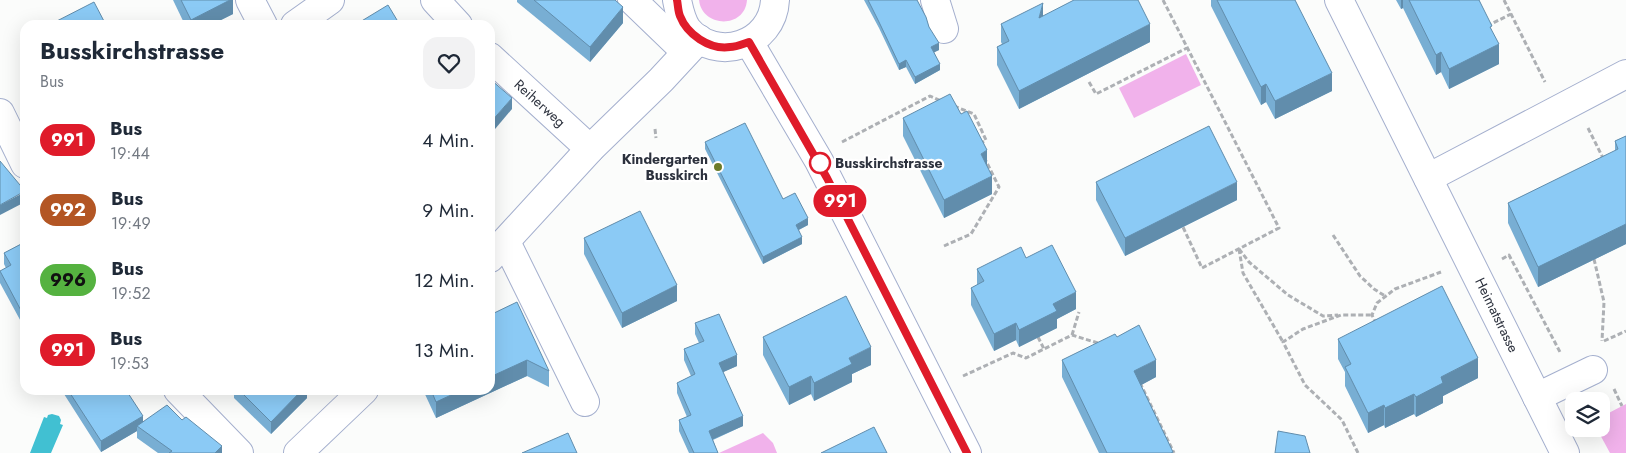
<!DOCTYPE html>
<html lang="de">
<style>
body{margin:0;font-family:Jost,sans-serif;background:#f2f2f3;color:#1f2937;height:100vh;display:flex;flex-direction:column;font-size:19px;white-space:nowrap}
*{box-sizing:border-box;margin:0}
p{font-size:16px;color:#747a83}
.icon{flex:none;width:28px;height:28px;fill:none;stroke:currentColor;stroke-width:2;stroke-linecap:round;stroke-linejoin:round}
.map{position:relative;flex:1;overflow:hidden}
.drawer{position:absolute;left:20px;top:20px;width:475px;height:375px;display:flex;flex-direction:column;background:#fff;border-radius:15px;box-shadow:0 5px 20px #0002}
.drawer>*{flex:none}
.badge{padding:0 10px;border-radius:16px;font-size:18px;line-height:32px}
.fabs{position:absolute;left:1565px;top:392px;display:grid;gap:10px}
.fabs a{display:grid;place-items:center;width:45px;height:45px;border-radius:10px;background:#fff;box-shadow:0 5px 20px #0002;font-size:25px}
.map>.badge{position:absolute;translate:-50% -50%;box-shadow:0 0 0 2px #fff}
.round{display:grid;place-items:center;flex:none;width:52px;height:52px;border-radius:15px;background:#f2f2f3}
.headline{display:flex;align-items:center;justify-content:space-between;height:85px;padding:0 20px}
h1{font-size:24px;font-weight:700;line-height:38px}
ul{padding:0;list-style:none}
li{display:flex;align-items:center;gap:15px;height:70px;padding:0 20px}
li div{flex:1}
li b{display:block;font-size:19px}
li em{font-style:normal}
li .badge{min-width:55px;font-weight:700;text-align:center}
.map>svg:first-child{display:block}
.green{fill:#f1b2eb}
.water{fill:#41c0d2}
.lines{fill:none;stroke-linecap:round;stroke-linejoin:round}
.minor-casing{stroke:#a4afce;stroke-width:30}
.path{stroke:#adb0b4;stroke-width:3;stroke-dasharray:5 2.5;stroke-linecap:butt}
.minor{stroke:#fff;stroke-width:28}
.wall{fill:#78aed3}
.shaded-wall{fill:#618dac}
.building{fill:#8bcaf5;stroke:#618dac}
.line-casing{stroke:#fff;stroke-width:11}
.line{stroke:#df1b2a;stroke-width:8}
.stop-dot{fill:#fff;stroke:#df1b2a;stroke-width:2.5}
.poi-dot{fill:#6c7b29;stroke:#fff;stroke-width:2}
.labels{text-anchor:middle;stroke-width:4.5;stroke-linejoin:round;paint-order:stroke}
.street-label{font-size:14px;fill:#2c313d;stroke:#fff}
.poi-label{font-size:14px;font-weight:bold;fill:#2c313d;stroke:#fff;text-anchor:end}
.stop-label{font-size:14px;font-weight:bold;fill:#2c313d;stroke:#fff;text-anchor:start}
</style>
<div class="map">
<svg width="1626" height="453" viewBox="0 0 1626 453">
<rect width="100%" height="100%" fill="#fbfcfb"/>
<!-- green -->
<g class="green">
<path d="M699,0H747C745,29 702,28 699,0Z"/>
<path d="M1186,54L1201,85L1134,118L1119,88Z"/>
<path d="M1626,404V453H1610L1597,429H1601V417Z"/>
<path d="M763,433L773,443L777,453H719Z"/>
</g>
<!-- water -->
<path class="water" d="M52,414L59,416L61,420L60,424L63,425L51,453H30L44,417L47,418L48,415Z"/>
<g class="lines">
<defs>
<g id="minor">
<path d="M250,0L263,25"/>
<path d="M435,0L458,25"/>
<path d="M632,0L686,52"/>
<path d="M677,0C679,10 681,20 687,29C716,64 773,45 775,0"/>
<path d="M935,0L944,29"/>
<path d="M1339,0L1565,453"/>
<path d="M295,25L330,0"/>
<path d="M749,42L819,161L967,453"/>
<path d="M490,57L590,149"/>
<path d="M0,113L25,164"/>
<path d="M1428,178L1626,74"/>
<path d="M506,242L585,402"/>
<path d="M490,258L590,149L661,80L699,39"/>
<path d="M178,390L239,453"/>
<path d="M1537,397L1593,370"/>
<path d="M298,453L364,390"/>
</g>
</defs>
<!-- minor casing -->
<use href="#minor" class="minor-casing"/>
<!-- path -->
<g class="path">
<path d="M1163,0L1279,228L1202,268L1183,227"/>
<path d="M1504,0L1545,82"/>
<path d="M1487,26L1511,14"/>
<path d="M1089,82L1096,94L1187,48"/>
<path d="M954,106L974,114L986,140L981,143"/>
<path d="M1588,128L1603,158"/>
<path d="M655,129L656,138"/>
<path d="M842,142L930,96L941,101"/>
<path d="M1333,235L1360,276L1374,289L1385,296"/>
<path d="M944,246L971,234L999,187L986,161"/>
<path d="M1239,249L1249,262L1288,295L1323,316L1338,315"/>
<path d="M1239,249L1243,273L1283,342"/>
<path d="M1502,259L1509,255L1560,352"/>
<path d="M1594,259L1604,302L1602,341"/>
<path d="M1376,324L1372,315L1377,303L1395,289L1441,272"/>
<path d="M1072,335L1079,312"/>
<path d="M1038,337L1044,349"/>
<path d="M1604,341L1626,331"/>
<path d="M963,376L1013,353L1026,358L1072,335L1101,344"/>
<path d="M1140,383L1174,453"/>
<path d="M1614,389L1622,406"/>
<path d="M1358,453L1342,420L1305,385L1283,342L1303,329L1341,315H1372"/>
</g>
<!-- minor -->
<use href="#minor" class="minor"/>
</g>
<!-- wall -->
<g class="wall">
<path d="M173,0H233V14L211,25H185Z"/>
<path d="M517,0H615L623,23L590,62L517,2Z"/>
<path d="M864,0H917L939,50L934,52L940,70L915,84L906,67L899,70L879,28Z"/>
<path d="M1211,0H1295L1332,91L1275,119L1266,102L1261,105L1211,6Z"/>
<path d="M1396,0H1479L1492,31L1499,64L1449,89L1441,72L1436,75L1403,8L1401,9Z"/>
<path d="M1043,16L1150,42L1019,109L997,65V47L1002,44L1001,42V24Z"/>
<path d="M903,118L987,166L992,194L944,218L903,136Z"/>
<path d="M1626,136V244L1538,287L1508,223V203L1615,151V141Z"/>
<path d="M705,142L783,199L808,225L799,230L802,244L763,264L705,149Z"/>
<path d="M1096,182L1237,200L1125,256L1096,200Z"/>
<path d="M584,238L677,301L622,328L584,254Z"/>
<path d="M25,242V329L0,283V271L6,268L4,264V253Z"/>
<path d="M1026,258L1076,309L1057,319V328L1019,347L1016,340L994,351L971,305V288L977,285V269Z"/>
<path d="M490,315L549,371V387L527,376L436,418L423,390H490Z"/>
<path d="M695,323L737,366L723,372L743,426L713,440L718,453H689L679,431V420L687,417L677,393V383L691,376L684,360V349L699,343L695,334Z"/>
<path d="M763,337L871,365L852,374V382L814,401L811,394L789,405L763,355Z"/>
<path d="M1117,337L1156,377L1141,385L1173,453H1099L1062,377V360Z"/>
<path d="M1338,339L1478,378L1443,396V403L1416,417L1414,414L1385,428L1384,425L1368,433L1345,386V372L1338,359Z"/>
<path d="M64,390H126L143,422L182,420L222,453H158L137,438V431L101,452L64,394Z"/>
<path d="M234,390H307V398L271,434L234,398Z"/>
</g>
<!-- shaded-wall -->
<g class="shaded-wall">
<path d="M230,0H233V14L211,25H191V20Z"/>
<path d="M1401,0H1403V8L1401,9Z"/>
<path d="M1043,3V21L1039,18Z"/>
<path d="M623,7V23L590,62V47Z"/>
<path d="M1150,24V42L1019,109V91Z"/>
<path d="M939,43V50L931,54V47Z"/>
<path d="M1499,44V64L1449,89V69Z"/>
<path d="M1441,52V72L1436,75V55Z"/>
<path d="M906,60V67L899,70V64Z"/>
<path d="M940,64V70L915,84V77Z"/>
<path d="M1332,73V91L1275,119V101Z"/>
<path d="M1266,84V102L1261,105V87Z"/>
<path d="M512,98V109L490,135V123Z"/>
<path d="M987,150V168L981,154Z"/>
<path d="M992,176V194L944,218V200Z"/>
<path d="M1237,182V200L1125,256V238Z"/>
<path d="M25,192V202L0,215V205Z"/>
<path d="M808,218V225L796,231V225Z"/>
<path d="M1626,224V244L1538,287V267Z"/>
<path d="M802,237V244L763,264V257Z"/>
<path d="M677,285V301L622,328V313Z"/>
<path d="M1076,292V309L1057,319V328L1019,347V330L1053,304Z"/>
<path d="M1016,323V340L994,351V334Z"/>
<path d="M871,347V365L852,374V382L814,401V383L849,358Z"/>
<path d="M737,355V366L719,374V363Z"/>
<path d="M1478,358V378L1443,396V403L1416,417V397L1441,377Z"/>
<path d="M527,360V376L436,418V402L462,390H490V377Z"/>
<path d="M1156,360V377L1134,389V371Z"/>
<path d="M811,376V394L789,405V387Z"/>
<path d="M302,390H307V398L271,434V422Z"/>
<path d="M1414,394V414L1385,428V408Z"/>
<path d="M1384,405V425L1368,433V413Z"/>
<path d="M143,416V427L137,426V431L101,452V441Z"/>
<path d="M743,416V426L709,441V431Z"/>
<path d="M222,446V453H215Z"/>
</g>
<!-- building -->
<g class="building">
<path d="M181,0H230L191,20Z"/>
<path d="M534,0H615L623,7L590,47Z"/>
<path d="M868,0H917L926,17L929,27L939,43L931,47L940,64L915,77L906,60L899,64L879,22Z"/>
<path d="M1074,0H1138L1150,24L1019,91L997,47L1009,41L1001,24L1043,3L1039,18Z"/>
<path d="M1217,0H1295L1332,73L1275,101L1266,84L1261,87Z"/>
<path d="M1409,0H1479L1492,26L1490,27L1499,44L1449,69L1441,52L1436,55Z"/>
<path d="M94,2L106,25H51V24Z"/>
<path d="M388,5L400,25H355Z"/>
<path d="M490,79L512,98L490,123Z"/>
<path d="M950,94L961,114L967,111L987,150L981,154L992,176L944,200L903,118Z"/>
<path d="M745,123L783,199L795,193L808,218L796,225L802,237L763,257L705,142Z"/>
<path d="M1209,126L1237,182L1125,238L1096,182Z"/>
<path d="M1626,136V224L1538,267L1508,203L1618,149L1615,141Z"/>
<path d="M0,161L25,191L0,205Z"/>
<path d="M640,211L677,285L622,313L584,238Z"/>
<path d="M25,242V318L0,271L11,265L4,253Z"/>
<path d="M1052,245L1076,292L1053,304L1057,311L1019,330L1016,323L994,334L971,288L984,281L977,269L1021,247L1026,258Z"/>
<path d="M1442,286L1478,358L1441,377L1443,383L1416,397L1414,394L1385,408L1384,405L1368,413L1345,367L1351,364L1338,339Z"/>
<path d="M846,296L871,347L849,358L852,364L814,383L811,376L789,387L763,337Z"/>
<path d="M517,302L549,371L527,360L490,377V315Z"/>
<path d="M719,314L737,355L719,363L743,416L709,431L718,453H694L679,420L691,415L677,383L695,374L684,349L704,341L695,323Z"/>
<path d="M1139,325L1156,360L1134,371L1173,452L1171,453H1107L1062,360L1115,334L1117,337Z"/>
<path d="M68,390H126L143,416L101,441Z"/>
<path d="M239,390H302L271,422Z"/>
<path d="M431,390H462L436,402Z"/>
<path d="M167,405L182,420L186,417L222,446L215,453H169L172,451L137,426Z"/>
<path d="M874,427L887,453H821Z"/>
<path d="M1278,431L1305,436L1310,453H1275Z"/>
<path d="M568,433L577,453H522Z"/>
</g>
<g class="lines">
<defs>
<path id="line" d="M677,0C678,5 678,11 680,16C687,34 709,50 730,47C736,47 743,44 749,42L827,178L967,453"/>
</defs>
<!-- line casing -->
<use href="#line" class="line-casing"/>
<!-- line -->
<use href="#line" class="line"/>
</g>
<!-- markers -->
<circle class="stop-dot" cx="820" cy="163" r="10"/>
<circle class="poi-dot" cx="718" cy="167" r="5"/>
<g class="labels">
<!-- street labels -->
<g class="street-label">
<text transform="translate(540 103) rotate(42)" y="5">Reiherweg</text>
<text transform="translate(1497 315) rotate(64)" y="5">Heimatstrasse</text>
</g>
<!-- poi labels -->
<g class="poi-label">
<text x="708" y="164">Kindergarten<tspan x="708" dy="16">Busskirch</tspan></text>
</g>
<!-- stop labels -->
<g class="stop-label">
<text x="835" y="168">Busskirchstrasse</text>
</g>
</g>
</svg>
<div class="fabs">
<a><svg class="icon" aria-label="layers" viewBox="0 0 24 24"><path d="M12 4l9 5-9 5-9-5zM3 14l9 5 9-5"/></svg></a>
</div>
<b class="badge" style="left:840px;top:201px;background:#df1b2a;color:#fff">991</b>
<section class="drawer">
<div class="headline"><div><h1>Busskirchstrasse</h1><p>Bus</p></div><a class="round"><svg class="icon" aria-label="heart" viewBox="0 0 24 24"><path d="M12 20l-8-8c-3-5 5-10 8-4 3-6 11-1 8 4z"/></svg></a></div>
<ul>
<li><span class="badge" style="background:#df1b2a;color:#fff">991</span><div><b>Bus</b><p>19:44</p></div><em>4 Min.</em></li>
<li><span class="badge" style="background:#b35624;color:#fff">992</span><div><b>Bus</b><p>19:49</p></div><em>9 Min.</em></li>
<li><span class="badge" style="background:#55b240;color:#111">996</span><div><b>Bus</b><p>19:52</p></div><em>12 Min.</em></li>
<li><span class="badge" style="background:#df1b2a;color:#fff">991</span><div><b>Bus</b><p>19:53</p></div><em>13 Min.</em></li>
</ul>
</section>
</div>
